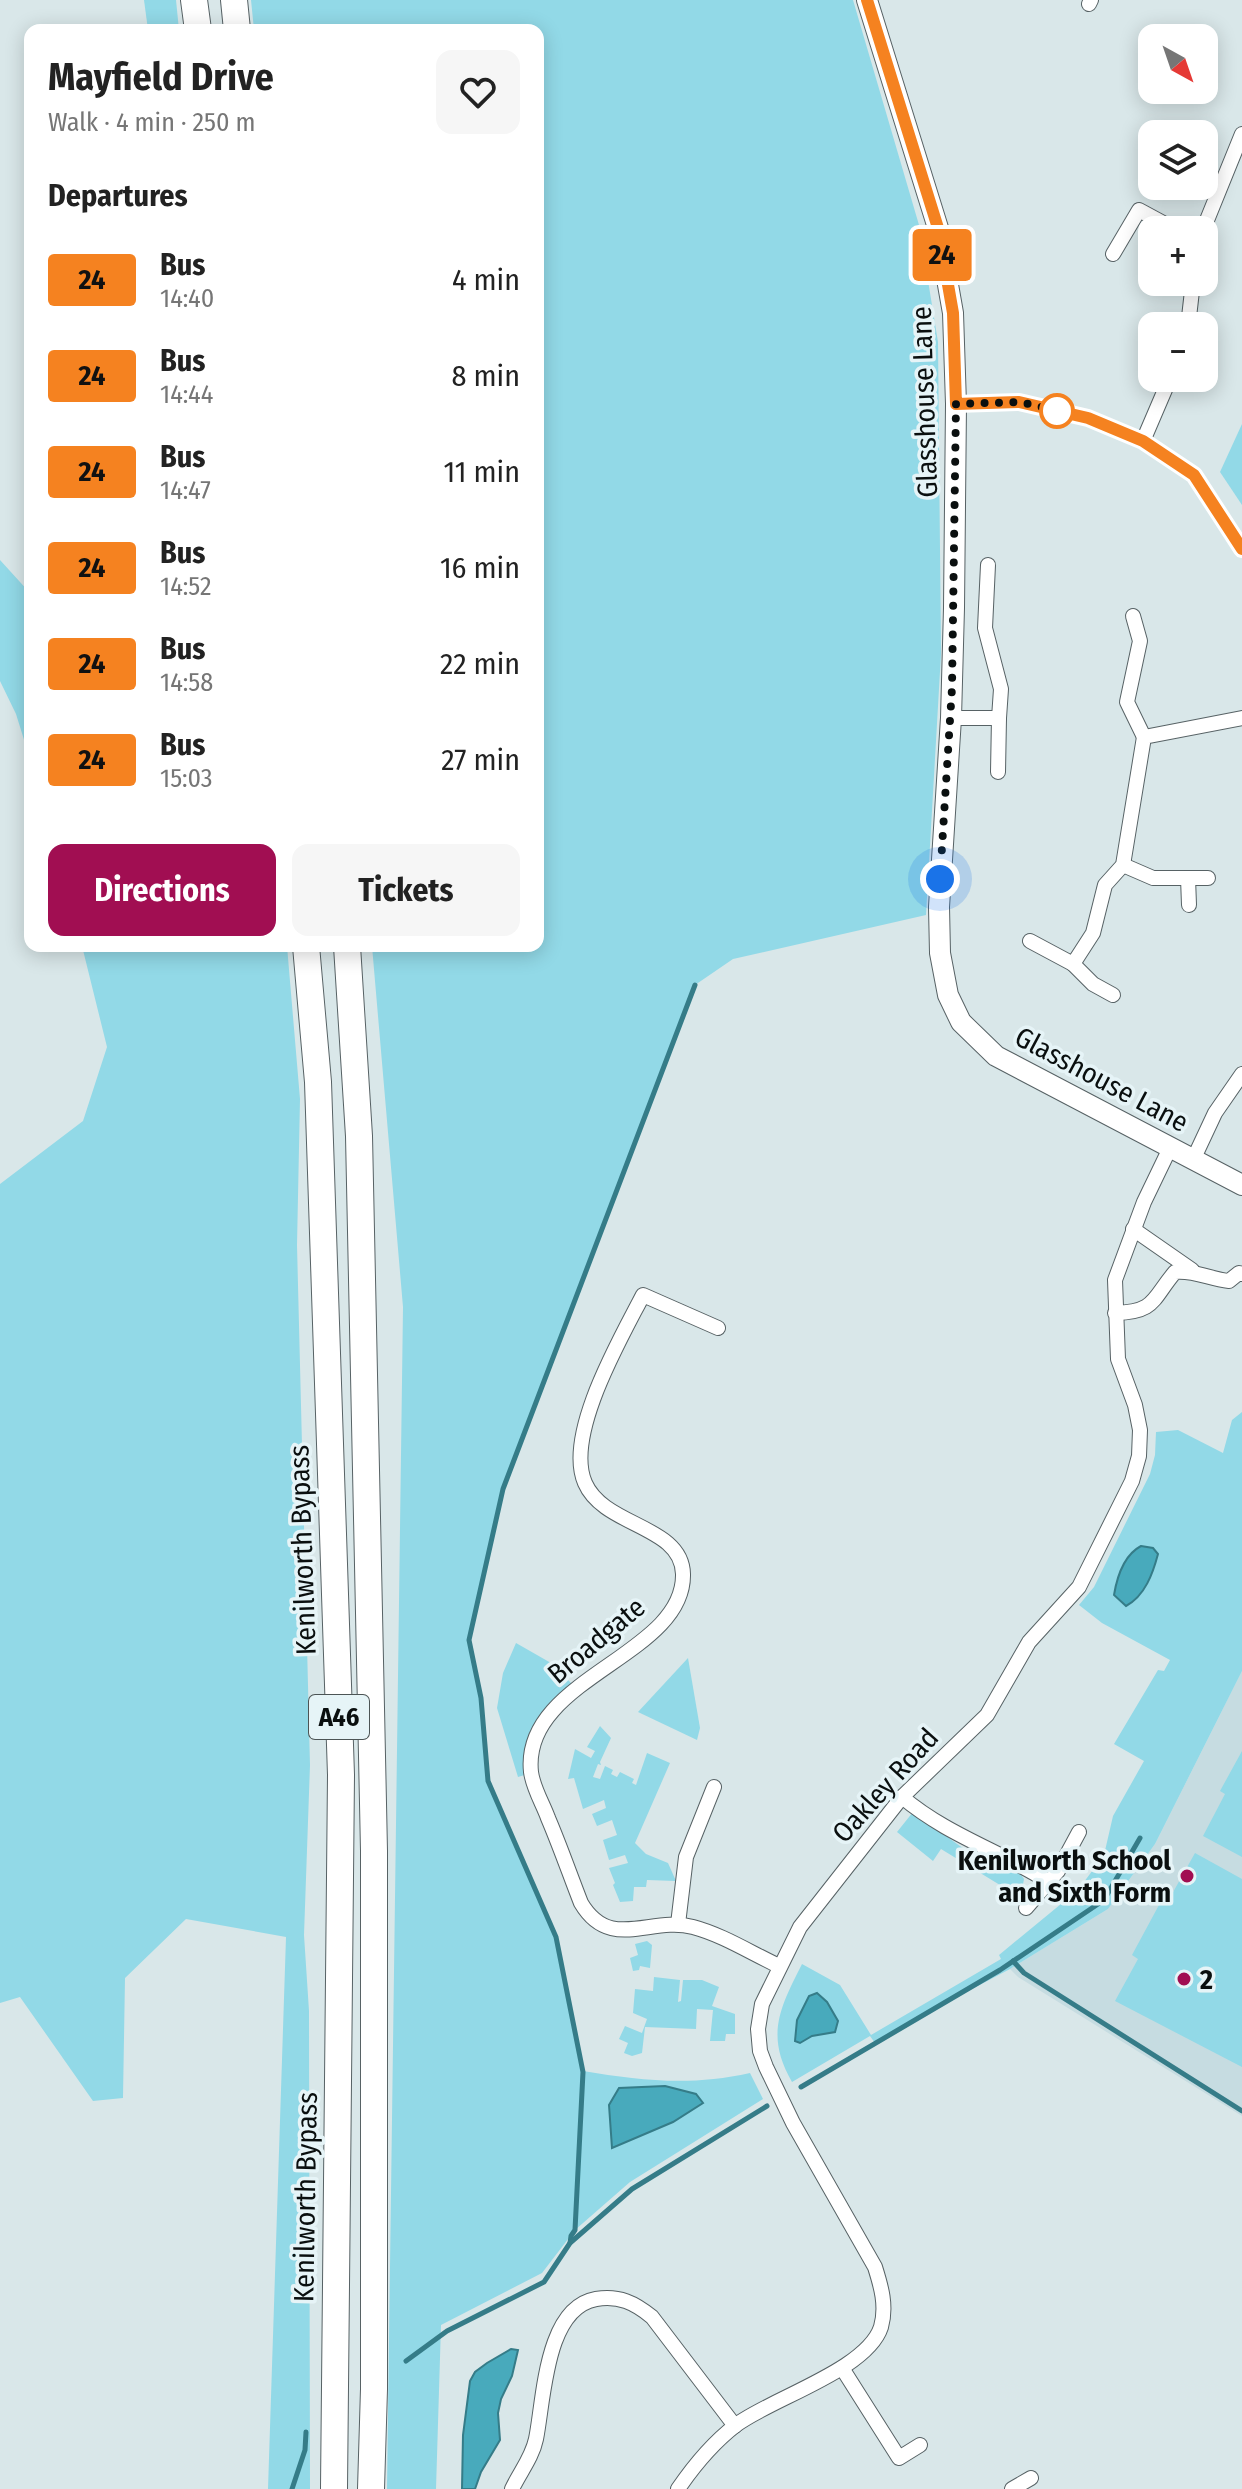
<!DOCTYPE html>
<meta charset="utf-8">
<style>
body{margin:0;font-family:"Fira Sans Condensed",sans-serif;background:#f6f6f6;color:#222;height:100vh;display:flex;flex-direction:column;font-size:30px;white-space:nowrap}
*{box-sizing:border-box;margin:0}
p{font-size:26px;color:#767676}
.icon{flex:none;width:44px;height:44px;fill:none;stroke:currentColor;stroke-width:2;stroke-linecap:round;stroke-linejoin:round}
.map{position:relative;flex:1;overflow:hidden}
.details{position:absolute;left:24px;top:24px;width:520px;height:928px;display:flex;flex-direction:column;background:#fff;border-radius:16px;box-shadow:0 4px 20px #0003}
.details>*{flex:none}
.badge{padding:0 16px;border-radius:6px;font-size:28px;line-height:52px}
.needle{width:52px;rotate:140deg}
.tools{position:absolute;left:1138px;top:24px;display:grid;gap:16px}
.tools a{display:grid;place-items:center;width:80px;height:80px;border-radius:16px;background:#fff;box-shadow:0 4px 20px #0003;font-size:40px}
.you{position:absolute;width:40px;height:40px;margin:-20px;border:6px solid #fff;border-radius:50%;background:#1a73e8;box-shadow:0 0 0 12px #1a73e833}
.map>.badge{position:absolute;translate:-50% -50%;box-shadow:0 0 0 4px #fff}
h2{padding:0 24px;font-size:30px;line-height:72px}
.round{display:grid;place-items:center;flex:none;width:84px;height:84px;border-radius:16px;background:#f6f6f6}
.overview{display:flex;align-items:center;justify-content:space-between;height:136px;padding:0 24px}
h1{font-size:38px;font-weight:700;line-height:60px}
.action{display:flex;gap:16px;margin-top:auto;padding:16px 24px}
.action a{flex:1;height:92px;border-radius:16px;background:#a10e52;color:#fff;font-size:32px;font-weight:700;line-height:92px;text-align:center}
.action a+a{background:#f6f6f6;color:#222}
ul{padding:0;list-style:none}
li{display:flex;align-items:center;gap:24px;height:96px;padding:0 24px}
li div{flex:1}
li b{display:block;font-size:30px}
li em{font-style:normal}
li .badge{min-width:88px;font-weight:700;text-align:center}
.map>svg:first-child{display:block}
.built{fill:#c6dce1}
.green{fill:#92d9e7}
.water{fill:#48aabc;stroke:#357c88;stroke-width:2}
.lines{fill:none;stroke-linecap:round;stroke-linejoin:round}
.stream{stroke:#357c88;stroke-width:5}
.street-casing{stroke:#576265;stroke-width:16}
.secondary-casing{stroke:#576265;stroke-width:22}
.highway-casing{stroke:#576265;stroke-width:28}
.street{stroke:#fff;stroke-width:14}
.secondary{stroke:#fff;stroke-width:20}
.highway{stroke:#fff;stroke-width:26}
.line-casing{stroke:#fff;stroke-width:18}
.line{stroke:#f58220;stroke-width:12}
.walk{stroke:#0a0f0f;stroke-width:8;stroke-dasharray:0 14.4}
.stop-dot{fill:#fff;stroke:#f58220;stroke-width:4}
.poi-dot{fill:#a10e52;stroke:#e6f4f7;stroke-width:3}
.labels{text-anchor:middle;stroke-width:7;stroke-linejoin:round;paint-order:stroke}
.shield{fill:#e6f4f7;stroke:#4c5455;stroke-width:2}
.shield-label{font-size:26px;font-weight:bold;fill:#0a0f0f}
.street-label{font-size:28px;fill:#0a0f0f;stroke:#e6f4f7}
.poi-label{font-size:28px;font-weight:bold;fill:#0a0f0f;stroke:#e6f4f7;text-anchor:end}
</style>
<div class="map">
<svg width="1242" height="2489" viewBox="0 0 1242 2489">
<rect width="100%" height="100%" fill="#d9e7e9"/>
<!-- built -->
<path class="built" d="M1242,1671V2116L1018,1977L1010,1969L1108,1909L1155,1844Z"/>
<!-- green -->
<g class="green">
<path d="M144,0H176L179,30H148Z"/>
<path d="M251,0H853L919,225L938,342L941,654L926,915L733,959L695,985L503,1489L469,1640L481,1698L488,1781L556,1937L583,2071C642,2081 692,2086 750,2073L763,2099L630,2182L575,2230L542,2273L441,2325L436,2489H387L403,1307L372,946H538V30H254Z"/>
<path d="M1242,424V505L1220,472Z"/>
<path d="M0,560L30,593V759L16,714L0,681Z"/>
<path d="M82,946H287L300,1099L297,1245L310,1765L304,1935L309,2011L310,2489H268L286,1937L186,1919L125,1978L123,2098L93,2101L20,1997L0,2003V1184L83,1121L107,1047Z"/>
<path d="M1242,1412V1671L1155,1844L1108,1909L1010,1969L936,2008L875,2043L870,2036L792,2082C765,2035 780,2008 802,1964L840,1985L871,2035L1001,1959L999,1955L1078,1890L1104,1855L1113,1816L1144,1761L1114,1744L1158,1670L1164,1671L1170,1660L1102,1623L1079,1605L1094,1587L1150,1474L1155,1455L1156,1432L1178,1430L1223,1453L1232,1420Z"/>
<path d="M516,1643L551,1663L576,1688L546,1722L531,1773L518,1777L497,1708L503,1673Z"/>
<path d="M688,1658L700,1728L697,1740L638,1712Z"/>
<path d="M600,1726L611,1738L600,1762L601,1765L598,1764L593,1777L600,1779L605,1766L613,1770L611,1774L617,1777L620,1772L634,1779L632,1783L636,1785L647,1753L670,1763L635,1843L646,1854L668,1863L676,1881L647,1880L646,1887H634L633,1901L620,1902L613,1885L615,1883L609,1868L628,1863L625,1855L609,1860L603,1840L617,1835L612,1820L597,1826L592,1814L606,1808L604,1800L583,1809L574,1778L568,1779L575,1749L591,1758L595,1751L587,1747Z"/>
<path d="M1242,1751V1857L1203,1836L1225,1794L1220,1791Z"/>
<path d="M913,1812L964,1849L1019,1872L1024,1879L1021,1895L1013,1893L941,1849L933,1861L897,1832Z"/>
<path d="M1195,1853L1242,1879V2067L1115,2001L1138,1959L1132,1955L1166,1892L1172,1894Z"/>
<path d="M647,1941L652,1945L650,1968L640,1966L639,1970L633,1971L630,1958L638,1955L635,1944Z"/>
<path d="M654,1977L680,1980L678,2002L681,2001L683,1980H702L719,1987L712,2006L735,2014V2034H726L725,2041H710L713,2010L697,2009L696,2029L645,2027L642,2053L632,2056L624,2053L628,2043L619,2039L625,2026L642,2033L647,2019L633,2013L635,1989L653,1991Z"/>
</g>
<!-- water -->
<g class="water">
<path d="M1141,1546L1153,1548L1158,1554C1153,1573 1145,1596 1126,1606L1114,1595C1117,1577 1124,1555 1141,1546Z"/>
<path d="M817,1993L827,2002L838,2021L835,2032L812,2036L800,2043L795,2041L797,2020L809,1996Z"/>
<path d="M665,2086L696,2094L703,2103L673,2122L612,2148L609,2105L619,2088Z"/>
<path d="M511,2349L518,2350L512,2376L501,2399L498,2413L500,2440L481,2472L475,2489H462L463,2435L470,2381L475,2372L487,2363Z"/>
</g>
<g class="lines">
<!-- stream -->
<g class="stream">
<path d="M1013,1961L1024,1973L1242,2111"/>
<path d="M801,2087L1000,1970L1104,1900L1140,1838"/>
<path d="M570,2243L571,2236L575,2230L583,2072L556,1937L488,1781L481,1698L469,1640L503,1489L695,985"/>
<path d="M406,2361L447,2331L544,2282L570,2243L632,2189L767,2106"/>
<path d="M292,2489L305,2450L306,2432"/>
</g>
<defs>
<g id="street">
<path d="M1089,4L1091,0"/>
<path d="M1203,230L1242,134"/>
<path d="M1113,254L1139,210L1176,230"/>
<path d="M1188,326L1193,282"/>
<path d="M956,404L1019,402L1088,418L1143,441L1194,475L1242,549"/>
<path d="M1143,441L1170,378"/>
<path d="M1133,616L1140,641L1127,702L1144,737"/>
<path d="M951,718H999L1001,689L985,628L988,565"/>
<path d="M998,772L999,718"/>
<path d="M1123,865L1153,878H1208"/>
<path d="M1188,878L1189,905"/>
<path d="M1030,941L1073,964L1093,933L1105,885L1123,865L1144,737L1242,718"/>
<path d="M1073,964L1093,984L1113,995"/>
<path d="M1193,1160L1215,1113L1242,1074"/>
<path d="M1133,1229L1192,1270"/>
<path d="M1115,1313C1156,1312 1152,1299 1175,1272C1195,1270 1209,1279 1229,1281L1239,1273L1242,1274"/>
<path d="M718,1328L643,1295C621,1338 564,1435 585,1483C604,1527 682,1525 683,1574C685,1656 521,1678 531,1772C533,1788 543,1804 548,1818C560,1846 570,1875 581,1903C610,1952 650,1916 693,1927C723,1935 751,1953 779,1966"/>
<path d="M902,1797C947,1835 1000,1851 1049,1882"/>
<path d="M1026,1908L1058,1871L1079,1832"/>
<path d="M678,1924L686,1857L714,1787"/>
<path d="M842,2368L899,2458L920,2445"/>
<path d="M512,2489C520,2472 532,2458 536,2439C544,2400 545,2308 596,2299C619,2295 635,2303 652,2317L735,2426"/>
<path d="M678,2489C693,2467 714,2442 736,2425C772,2398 867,2370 881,2327C887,2306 881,2286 875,2267L793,2123L766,2067L760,2051L758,2029L762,2004L800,1927L902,1797L987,1715L1029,1642L1079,1587L1132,1481L1139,1456L1140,1430L1135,1405L1118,1359L1115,1280L1144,1202L1170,1148"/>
<path d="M1012,2489L1031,2478"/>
</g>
<path id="secondary" d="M867,0L938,228L953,313L956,404L954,608L951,718L939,907L940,953L948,995L961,1022L996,1056L1242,1185"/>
<g id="highway">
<path d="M194,0L198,30"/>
<path d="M234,0L237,30"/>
<path d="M306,946L318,1082L341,1775L334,2489"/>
<path d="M347,946L359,1136L374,1851V2389L371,2489"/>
</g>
</defs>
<!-- street casing -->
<use href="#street" class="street-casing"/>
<!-- secondary casing -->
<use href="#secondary" class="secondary-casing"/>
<!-- highway casing -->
<use href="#highway" class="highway-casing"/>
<!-- street -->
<use href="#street" class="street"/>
<!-- secondary -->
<use href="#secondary" class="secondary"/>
<!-- highway -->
<use href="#highway" class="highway"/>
</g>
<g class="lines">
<defs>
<path id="line" d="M867,0L938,228L953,313L956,404L1019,402L1088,418L1143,441L1194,475L1242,549"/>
</defs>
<!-- line casing -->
<use href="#line" class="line-casing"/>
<!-- line -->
<use href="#line" class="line"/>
<!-- walk -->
<path class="walk" d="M940,879L952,688L956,404L1019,402L1065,412L1057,411"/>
</g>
<!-- markers -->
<circle class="stop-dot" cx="1057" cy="411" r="16"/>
<g class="poi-dot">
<circle cx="1187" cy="1876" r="8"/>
<circle cx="1184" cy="1979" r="8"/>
</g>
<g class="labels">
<!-- shield labels -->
<rect class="shield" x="309" y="1695" width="60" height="44" rx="6"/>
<g class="shield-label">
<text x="339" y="1726">A46</text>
</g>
<!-- street labels -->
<g class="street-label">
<text transform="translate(924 402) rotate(-92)" y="10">Glasshouse Lane</text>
<text transform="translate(1102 1079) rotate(28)" y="10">Glasshouse Lane</text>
<text transform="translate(302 1550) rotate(-92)" y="10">Kenilworth Bypass</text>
<text transform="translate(596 1640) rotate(-40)" y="10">Broadgate</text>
<text transform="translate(885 1785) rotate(-48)" y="10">Oakley Road</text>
<text transform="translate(305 2197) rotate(-89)" y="10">Kenilworth Bypass</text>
</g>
<!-- poi labels -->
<g class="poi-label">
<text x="1171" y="1870">Kenilworth School<tspan x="1171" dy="32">and Sixth Form</tspan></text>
<text x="1200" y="1989" text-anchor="start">2</text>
</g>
</g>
</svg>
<div class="tools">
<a><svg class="needle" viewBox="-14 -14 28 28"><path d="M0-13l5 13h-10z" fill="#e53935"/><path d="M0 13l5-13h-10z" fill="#767676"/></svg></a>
<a><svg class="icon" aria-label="layers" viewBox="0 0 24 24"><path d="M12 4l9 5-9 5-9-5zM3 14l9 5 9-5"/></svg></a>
<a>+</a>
<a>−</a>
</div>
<div class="you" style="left:940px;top:879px"></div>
<b class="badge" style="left:942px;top:255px;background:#f58220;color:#111">24</b>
<section class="details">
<div class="overview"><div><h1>Mayfield Drive</h1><p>Walk · 4 min · 250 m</p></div><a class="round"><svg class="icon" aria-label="heart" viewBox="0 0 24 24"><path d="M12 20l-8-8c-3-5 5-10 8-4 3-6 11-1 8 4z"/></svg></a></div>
<h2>Departures</h2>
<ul>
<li><span class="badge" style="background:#f58220;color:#111">24</span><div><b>Bus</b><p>14:40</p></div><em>4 min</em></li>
<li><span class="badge" style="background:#f58220;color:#111">24</span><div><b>Bus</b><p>14:44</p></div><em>8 min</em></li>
<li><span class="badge" style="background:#f58220;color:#111">24</span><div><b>Bus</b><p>14:47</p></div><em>11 min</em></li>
<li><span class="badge" style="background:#f58220;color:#111">24</span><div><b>Bus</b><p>14:52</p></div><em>16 min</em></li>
<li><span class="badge" style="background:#f58220;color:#111">24</span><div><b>Bus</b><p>14:58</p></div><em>22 min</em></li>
<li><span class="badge" style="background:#f58220;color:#111">24</span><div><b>Bus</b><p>15:03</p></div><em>27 min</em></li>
</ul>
<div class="action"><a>Directions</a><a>Tickets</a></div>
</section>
</div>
